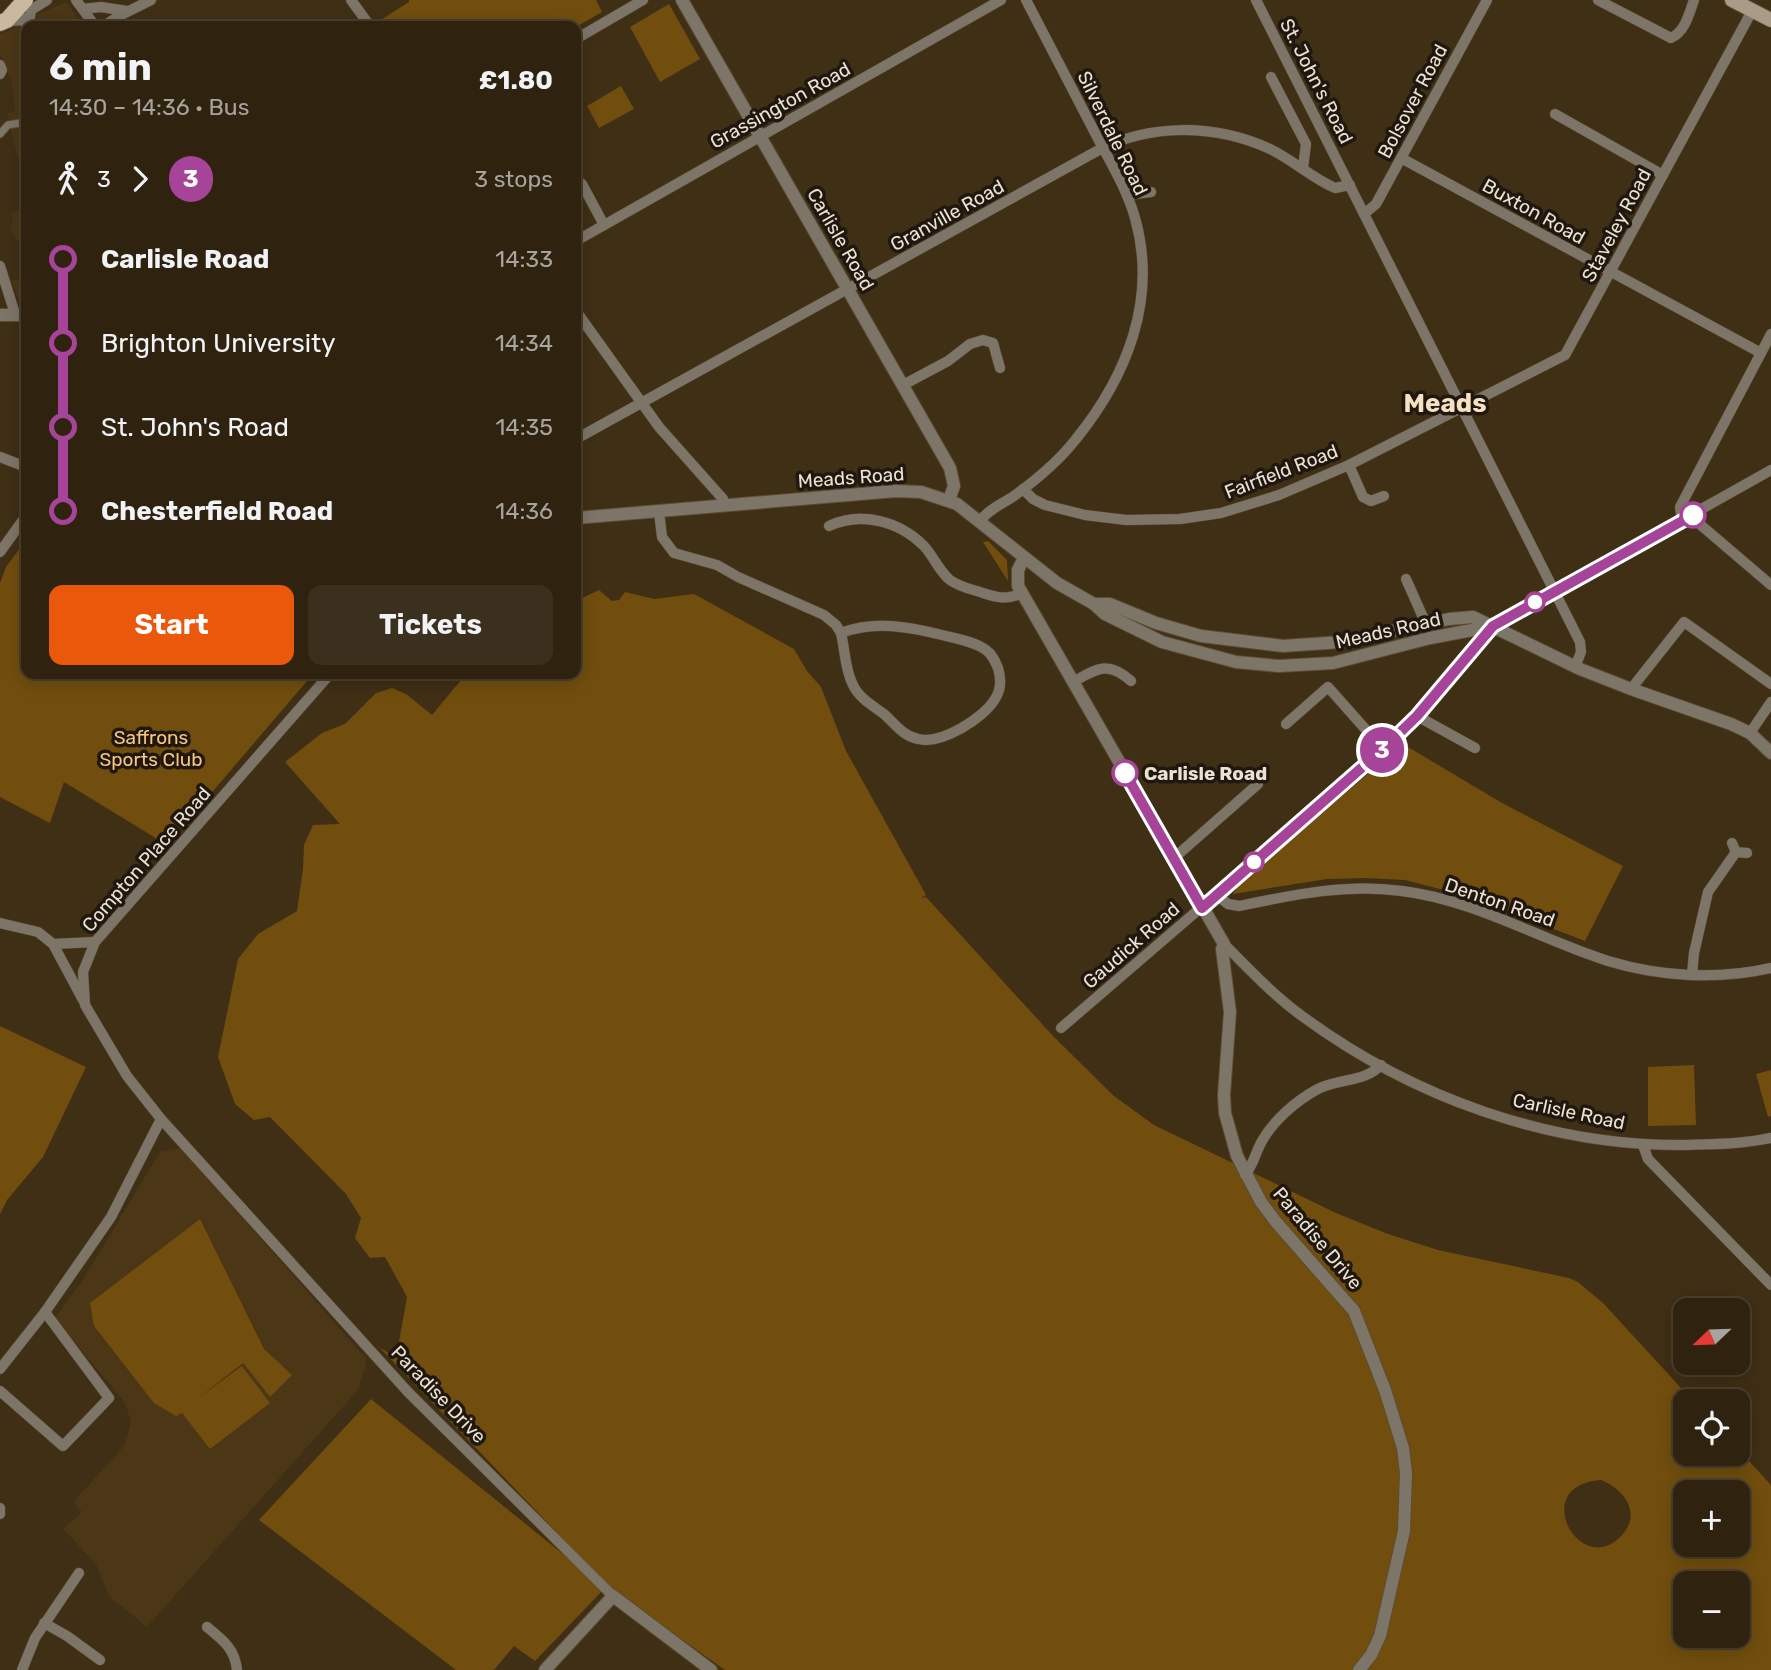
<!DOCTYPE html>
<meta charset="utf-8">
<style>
body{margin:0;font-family:Rubik,sans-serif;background:#3b2f1e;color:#f1f3f6;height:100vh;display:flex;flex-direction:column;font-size:26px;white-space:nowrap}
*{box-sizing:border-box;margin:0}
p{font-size:23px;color:#a7a49f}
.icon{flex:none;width:38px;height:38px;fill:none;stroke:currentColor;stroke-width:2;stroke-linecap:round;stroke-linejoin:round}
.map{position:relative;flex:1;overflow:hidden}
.panel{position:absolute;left:21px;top:21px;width:560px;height:658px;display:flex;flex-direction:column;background:#2f2310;border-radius:14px;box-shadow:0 4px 18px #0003,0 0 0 2px #4a4030}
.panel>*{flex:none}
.badge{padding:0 14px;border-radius:23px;font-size:24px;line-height:46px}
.needle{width:46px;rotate:247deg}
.buttons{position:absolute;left:1673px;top:1298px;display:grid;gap:14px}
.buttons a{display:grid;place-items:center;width:77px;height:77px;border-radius:14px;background:#2f2310;box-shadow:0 4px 18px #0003,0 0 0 2px #4a4030;font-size:35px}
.map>.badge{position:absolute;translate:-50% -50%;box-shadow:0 0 0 4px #fff}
.legs{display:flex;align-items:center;gap:10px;height:77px;padding:0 28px;font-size:23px}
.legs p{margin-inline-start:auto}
.overview{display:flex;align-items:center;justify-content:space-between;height:119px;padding:0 28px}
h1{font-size:38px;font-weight:700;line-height:52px}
.action{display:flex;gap:14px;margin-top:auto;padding:14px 28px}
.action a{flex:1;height:80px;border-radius:14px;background:#ea580c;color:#fff;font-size:28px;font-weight:700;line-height:80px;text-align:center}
.action a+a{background:#3b2f1e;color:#f1f3f6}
ul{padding:0 28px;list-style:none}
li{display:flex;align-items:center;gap:24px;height:84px;font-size:26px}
li i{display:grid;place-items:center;width:10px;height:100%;margin:0 9px;background:currentColor}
li i::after{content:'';width:18px;height:18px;margin:-9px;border:5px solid;border-radius:50%;background:#2f2310}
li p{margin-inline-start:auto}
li:first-child i{background:linear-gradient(#0000 50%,currentColor 0)}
li:last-child i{background:linear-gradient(currentColor 50%,#0000 0)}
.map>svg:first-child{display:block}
.built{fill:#4b3616}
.green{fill:#714e0e;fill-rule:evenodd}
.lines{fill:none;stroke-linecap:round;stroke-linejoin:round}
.pedestrian-casing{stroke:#5b4c33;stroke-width:9}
.minor-casing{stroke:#5b4c33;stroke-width:11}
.tertiary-casing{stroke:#5b4c33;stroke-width:14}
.secondary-casing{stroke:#5b4c33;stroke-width:16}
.primary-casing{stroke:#5b4c33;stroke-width:18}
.pedestrian{stroke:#7e7569;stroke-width:7}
.minor{stroke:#7e7569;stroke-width:10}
.tertiary{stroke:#7e7569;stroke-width:12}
.secondary{stroke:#a99b88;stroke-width:14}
.primary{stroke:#cab8a0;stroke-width:16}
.line-1-casing{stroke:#fff;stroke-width:16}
.line-1{stroke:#a54499;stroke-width:10}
.stop-1-dot{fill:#fff;stroke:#a54499;stroke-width:3.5}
.labels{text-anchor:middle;stroke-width:7;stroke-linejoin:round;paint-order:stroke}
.street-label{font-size:19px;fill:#ece2d3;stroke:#20180e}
.park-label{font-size:19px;fill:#f7c680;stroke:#20180e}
.stop-label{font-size:19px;font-weight:bold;fill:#ece2d3;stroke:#20180e;text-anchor:start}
.district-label{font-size:26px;font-weight:bold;fill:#f6e1c3;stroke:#20180e}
</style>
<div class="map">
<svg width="1771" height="1670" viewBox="0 0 1771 1670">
<rect width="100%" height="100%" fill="#3f2f15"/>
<!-- built -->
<g class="built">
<path d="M65,3L68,4L83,26H38L37,14Z"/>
<path d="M20,26L22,27L26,41V119L9,121L7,113L15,112L12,83L0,53V34Z"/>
<path d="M26,125V190L10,127Z"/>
<path d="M26,207V237L16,241L10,227L13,222L11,213Z"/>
<path d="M26,276V307L22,308L11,281Z"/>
<path d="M181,1148L365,1357L366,1364L358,1390L147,1627L109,1596L96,1564L63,1529L82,1512L73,1502L124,1446L131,1422L125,1403L55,1318L82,1281L160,1152Z"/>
</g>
<!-- green -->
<g class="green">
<path d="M409,0H596L602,12L576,27L383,26L379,21L409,2Z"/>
<path d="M669,4L700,59L660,82L630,27Z"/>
<path d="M621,86L634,109L599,128L587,106Z"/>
<path d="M26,540V674H313L167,845L64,782L50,823L0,797V583L6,567Z"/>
<path d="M988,541L1007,560L1008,581L983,542Z"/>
<path d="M599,590L612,601L619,600L625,592L654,599L694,594L794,649L807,671L821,687L846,751L926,895L921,898L926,897L1054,1037L1114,1096L1154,1125L1336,1213L1388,1234L1438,1250L1569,1278L1578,1282L1603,1303L1694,1402H1685V1454H1738V1449L1771,1485V1670H725L612,1590L380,1348L420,1370L399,1342L407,1297L385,1257L370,1258L355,1238L361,1218L346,1194L270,1117L254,1120L235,1104L218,1057L238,959L258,934L297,911L303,869L304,845L313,825L340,824L285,762L322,733L345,724L376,693L392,688L406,694L432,715L466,674H576V601ZM1601,1480C1624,1489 1642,1513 1622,1535C1581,1581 1527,1485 1601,1480ZM1685,1493H1738V1545H1685ZM1685,1584H1738V1636H1685Z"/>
<path d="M1403,744L1502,803L1623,866L1585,941L1471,897L1405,880L1366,878L1327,879L1233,894L1240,883Z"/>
<path d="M0,1026L86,1067L43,1157L7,1200L0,1214Z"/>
<path d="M1694,1065L1696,1125L1648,1126V1067Z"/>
<path d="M1771,1070V1116L1768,1117L1756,1074Z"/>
<path d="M200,1219L264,1349L292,1375L270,1397L243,1363L197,1399L242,1366L270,1403L210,1449L182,1413L176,1416L154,1403L94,1326L90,1303Z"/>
<path d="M371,1399L605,1588L535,1661L514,1646L494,1670H456L259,1520Z"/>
</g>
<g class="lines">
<defs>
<path id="pedestrian" d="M0,134L8,125L26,122"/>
<g id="minor">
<path d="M76,0L95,26"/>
<path d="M351,0L370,26"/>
<path d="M1256,0L1580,642L1581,652L1575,667"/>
<path d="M1598,0L1671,38C1685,32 1689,14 1694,0"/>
<path d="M83,9L101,7L127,11"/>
<path d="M29,24L31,10L47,0"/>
<path d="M104,26L119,16L151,0"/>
<path d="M576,39L643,0"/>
<path d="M0,65L2,70L0,74"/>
<path d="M1271,77L1306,144L1303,168"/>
<path d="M1555,114L1663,175"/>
<path d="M1401,158L1761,353"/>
<path d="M576,183L582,184L604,225"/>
<path d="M1127,195L1151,192"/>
<path d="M1364,214L1376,204L1487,0"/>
<path d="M576,241L1001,0"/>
<path d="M0,266L15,314"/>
<path d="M576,311L659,427L723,499L725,506"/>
<path d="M903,385L948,361L970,344L983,340L993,343L1000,368"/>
<path d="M576,439L1097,151C1150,123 1215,124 1270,149C1293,160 1312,178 1335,188L1350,185"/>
<path d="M0,457L26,467"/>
<path d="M1349,465L1363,497L1371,501L1384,496"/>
<path d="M1023,489L1033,499L1045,505L1085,515L1126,520L1180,519L1221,513L1279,495L1349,465L1565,355L1752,11"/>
<path d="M659,512L662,537L674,553L717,565L738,577L824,615L836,625L841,633C876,620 911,627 946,636C959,639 975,642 986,650C992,654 995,661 998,668C1001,678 1001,690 995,699C984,718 941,745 918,739C903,736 895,724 884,714C873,706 859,698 853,685C845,670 845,650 841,633"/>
<path d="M1693,515L1696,521L1771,585"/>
<path d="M980,521C989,509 1002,504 1014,496C1036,480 1059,461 1076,439C1127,376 1158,299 1135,218C1126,186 1107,157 1092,127C1070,85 1048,42 1026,0"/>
<path d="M1682,521L1680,507L1771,334"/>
<path d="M829,526C861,511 899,521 924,546C934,557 939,571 950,580C960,587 970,589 980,592C996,597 1006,601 1022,593"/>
<path d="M0,552L26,516"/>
<path d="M1406,579L1426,624"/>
<path d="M1073,682C1096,669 1108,660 1131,681"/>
<path d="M1631,689L1684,622L1771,684"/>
<path d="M1417,716L1475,748"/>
<path d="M1286,724L1328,687L1383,749"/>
<path d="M1750,733L1771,702"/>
<path d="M1732,843L1736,852L1747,853"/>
<path d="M1174,858L1258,784"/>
<path d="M1218,896L1228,904L1239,906C1292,895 1347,883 1402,891C1475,900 1539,939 1608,961C1661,977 1718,980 1771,968"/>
<path d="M0,923L38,932L53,944L83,1000"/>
<path d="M53,944L95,942"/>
<path d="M1224,944C1249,969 1273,995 1302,1016C1412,1097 1549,1147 1687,1145C1715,1144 1743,1144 1771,1138"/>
<path d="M1692,975L1694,953L1708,892L1736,852"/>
<path d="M1061,1028L1197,911L1212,901L1228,884L1383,749L1417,716L1493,626L1771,470"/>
<path d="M161,1119L408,1392L613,1596"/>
<path d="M1643,1145L1648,1159L1771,1285"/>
<path d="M1245,1175C1254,1164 1255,1153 1262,1141C1273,1121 1296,1101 1316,1090C1337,1078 1364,1083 1381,1065"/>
<path d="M0,1369L45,1312L111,1217L161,1119L127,1076L85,1005L83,972L95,942L330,674"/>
<path d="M0,1391L63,1446L109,1398L45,1312"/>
<path d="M0,1508V1514"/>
<path d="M44,1623L67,1636L100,1660"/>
<path d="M207,1627C223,1640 235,1649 237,1670"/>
<path d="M22,1670L35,1638L79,1573"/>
</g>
<g id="tertiary">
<path d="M682,0L950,468L954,486L949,500"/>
<path d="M7,20L23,19L30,26"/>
<path d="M0,315H26"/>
<path d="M576,518L896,491L921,492L957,504L1057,583L1094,604L1105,614L1162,642L1236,662L1279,666L1333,663L1430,638L1493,626"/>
<path d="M1024,558L1018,570V586L1224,944L1222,949L1230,1012L1224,1095L1225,1113L1237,1156L1261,1202L1276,1222L1354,1311L1385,1390L1403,1448L1406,1473L1404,1531L1380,1636L1371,1655L1359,1670"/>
<path d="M1094,604H1110L1156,623L1201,636L1283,646L1341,642L1449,619L1473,617L1580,669L1631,689L1731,724L1750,733L1771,753"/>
<path d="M545,1670L613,1596L711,1670"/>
</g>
<path id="secondary" d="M1732,0L1771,20"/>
<path id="primary" d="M0,23L7,20L25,0"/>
</defs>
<!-- pedestrian casing -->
<use href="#pedestrian" class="pedestrian-casing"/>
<!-- minor casing -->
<use href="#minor" class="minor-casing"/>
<!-- tertiary casing -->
<use href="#tertiary" class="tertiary-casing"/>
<!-- secondary casing -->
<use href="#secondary" class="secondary-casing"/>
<!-- primary casing -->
<use href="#primary" class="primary-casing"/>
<!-- pedestrian -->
<use href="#pedestrian" class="pedestrian"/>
<!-- minor -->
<use href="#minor" class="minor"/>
<!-- tertiary -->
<use href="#tertiary" class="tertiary"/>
<!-- secondary -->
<use href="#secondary" class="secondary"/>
<!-- primary -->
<use href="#primary" class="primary"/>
</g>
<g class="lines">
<defs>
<path id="line-1" d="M1125,773L1202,908L1383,749L1417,716L1493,626L1693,515"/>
</defs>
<!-- line-1 casing -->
<use href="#line-1" class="line-1-casing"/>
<!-- line-1 -->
<use href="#line-1" class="line-1"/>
</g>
<!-- markers -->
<g class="stop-1-dot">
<circle cx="1693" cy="515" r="12"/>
<circle cx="1535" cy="602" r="9"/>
<circle cx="1125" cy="773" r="12"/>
<circle cx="1254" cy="862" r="9"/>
</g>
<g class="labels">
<!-- street labels -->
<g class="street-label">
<text transform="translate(1317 81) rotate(63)" y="7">St. John's Road</text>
<text transform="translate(1412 101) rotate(-62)" y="7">Bolsover Road</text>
<text transform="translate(780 105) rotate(-29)" y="7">Grassington Road</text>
<text transform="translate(1113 133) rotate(64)" y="7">Silverdale Road</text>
<text transform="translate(1534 211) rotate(29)" y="7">Buxton Road</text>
<text transform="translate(947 215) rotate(-29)" y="7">Granville Road</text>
<text transform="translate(1616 225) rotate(-62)" y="7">Staveley Road</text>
<text transform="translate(841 239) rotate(60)" y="7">Carlisle Road</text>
<text transform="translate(1281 471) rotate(-21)" y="7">Fairfield Road</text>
<text transform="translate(851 477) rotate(-4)" y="7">Meads Road</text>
<text transform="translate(1388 630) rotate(-13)" y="7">Meads Road</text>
<text transform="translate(146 859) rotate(-49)" y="7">Compton Place Road</text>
<text transform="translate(1500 902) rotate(19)" y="7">Denton Road</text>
<text transform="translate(1131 945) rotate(-41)" y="7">Gaudick Road</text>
<text transform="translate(1569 1111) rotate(12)" y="7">Carlisle Road</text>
<text transform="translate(1318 1238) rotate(50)" y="7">Paradise Drive</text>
<text transform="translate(439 1394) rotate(46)" y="7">Paradise Drive</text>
</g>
<!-- park labels -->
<g class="park-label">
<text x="151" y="744">Saffrons<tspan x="151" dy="22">Sports Club</tspan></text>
</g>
<!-- stop labels -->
<g class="stop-label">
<text x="1144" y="780">Carlisle Road</text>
</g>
<!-- district labels -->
<g class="district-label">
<text x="1445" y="412">Meads</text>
</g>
</g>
</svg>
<div class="buttons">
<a><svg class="needle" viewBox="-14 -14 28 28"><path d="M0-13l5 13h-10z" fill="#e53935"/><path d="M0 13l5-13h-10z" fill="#a7a49f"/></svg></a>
<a><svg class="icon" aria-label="locate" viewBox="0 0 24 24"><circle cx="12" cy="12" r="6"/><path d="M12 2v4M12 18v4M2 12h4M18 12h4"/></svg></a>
<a>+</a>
<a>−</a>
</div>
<b class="badge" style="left:1382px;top:750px;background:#a54499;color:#fff">3</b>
<section class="panel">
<div class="overview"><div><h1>6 min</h1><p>14:30 – 14:36 · Bus</p></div><b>£1.80</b></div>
<div class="legs"><svg class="icon" aria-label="walk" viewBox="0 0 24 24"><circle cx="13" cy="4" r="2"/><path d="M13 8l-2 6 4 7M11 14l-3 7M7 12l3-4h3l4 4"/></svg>3<svg class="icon" aria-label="forward" viewBox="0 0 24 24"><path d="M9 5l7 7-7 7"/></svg><b class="badge" style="background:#a54499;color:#fff">3</b><p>3 stops</p></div>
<ul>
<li><i style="color:#a54499"></i><b>Carlisle Road</b><p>14:33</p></li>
<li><i style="color:#a54499"></i><span>Brighton University</span><p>14:34</p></li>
<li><i style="color:#a54499"></i><span>St. John's Road</span><p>14:35</p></li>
<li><i style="color:#a54499"></i><b>Chesterfield Road</b><p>14:36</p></li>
</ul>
<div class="action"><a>Start</a><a>Tickets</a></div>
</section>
</div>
